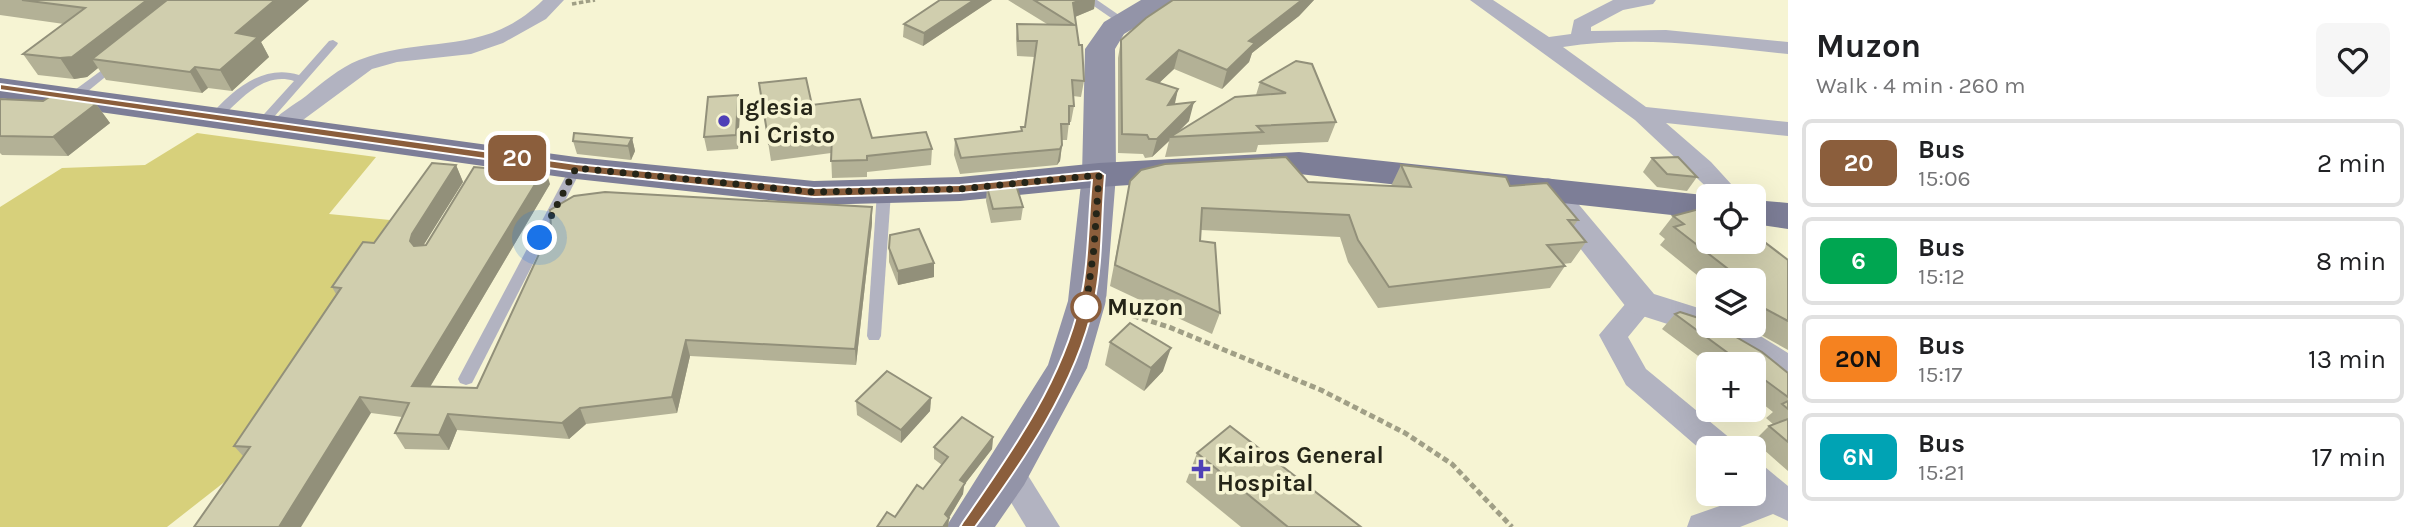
<!DOCTYPE html>
<meta charset="utf-8">
<style>
body{margin:0;font-family:Karla,sans-serif;background:#f6f6f6;color:#202124;height:100vh;display:flex;flex-direction:column;font-size:26px;white-space:nowrap}
*{box-sizing:border-box;margin:0}
p{font-size:23px;color:#757577}
.icon{flex:none;width:38px;height:38px;fill:none;stroke:currentColor;stroke-width:2;stroke-linecap:round;stroke-linejoin:round}
.map{position:relative;flex:1;overflow:hidden}
.details{display:flex;flex-direction:column;background:#fff;width:630px}
.details>*{flex:none}
.badge{padding:0 14px;border-radius:10px;font-size:24px;line-height:46px}
.fabs{position:absolute;left:1696px;top:184px;display:grid;gap:14px}
.fabs a{display:grid;place-items:center;width:70px;height:70px;border-radius:10px;background:#fff;box-shadow:0 7px 28px #0002;font-size:35px}
.you{position:absolute;width:35px;height:35px;margin:-18px;border:5px solid #fff;border-radius:50%;background:#1a73e8;box-shadow:0 0 0 10px #1a73e833}
.map>.badge{position:absolute;translate:-50% -50%;box-shadow:0 0 0 4px #fff}
.round{display:grid;place-items:center;flex:none;width:74px;height:74px;border-radius:10px;background:#f6f6f6}
.head{display:flex;align-items:center;justify-content:space-between;height:119px;padding:0 28px}
h1{font-size:33px;font-weight:700;line-height:52px}
ul{padding:0;list-style:none}
li{display:flex;align-items:center;gap:21px;height:88px;margin:0 14px 10px;padding:0 14px;border:4px solid #e0e0e0;border-radius:10px}
li div{flex:1}
li b{display:block;font-size:26px}
li em{font-style:normal}
li .badge{min-width:77px;font-weight:700;text-align:center}
main{display:flex;flex:1;min-height:0}
.map>svg:first-child{display:block}
.green{fill:#d7d07b}
.lines{fill:none;stroke-linecap:round;stroke-linejoin:round}
.path-far1{stroke:#a09f86;stroke-width:3.5;stroke-dasharray:4.5 2.5;stroke-linecap:butt}
.path{stroke:#a09f86;stroke-width:5;stroke-dasharray:6 3.5;stroke-linecap:butt}
.service{fill:#b2b3c1;fill-rule:evenodd}
.minor{fill:#b2b3c1;fill-rule:evenodd}
.tertiary{fill:#b2b3c1;fill-rule:evenodd}
.secondary{fill:#9394a8;fill-rule:evenodd}
.primary{fill:#7d7e97;fill-rule:evenodd}
.wall{fill:#b3b196}
.shaded-wall{fill:#92907a}
.building{fill:#d0ceae;stroke:#92907a;stroke-width:2}
.line{fill:#8b5e3c;stroke:#fff;stroke-width:2}
.walk{stroke:#252518;stroke-width:7;stroke-dasharray:0 12.6}
.poi-dot{fill:#4f40b7;stroke:#f6f4d3;stroke-width:2.5}
.stop-dot{fill:#fff;stroke:#8b5e3c;stroke-width:3.5}
.labels{text-anchor:middle;stroke-width:7;stroke-linejoin:round;paint-order:stroke}
.poi-label{font-size:24px;font-weight:bold;fill:#252518;stroke:#f6f4d3;text-anchor:start}
.stop-label{font-size:24px;font-weight:bold;fill:#252518;stroke:#f6f4d3;text-anchor:start}
</style>
<main>
<div class="map">
<svg width="1788" height="527" viewBox="0 0 1788 527">
<rect width="100%" height="100%" fill="#f6f4d3"/>
<!-- green -->
<path class="green" d="M197,133L376,157L329,214L390,220L357,268L347,306L227,480L167,527H0V207L62,168L145,165Z"/>
<g class="lines">
<!-- path-far1 -->
<path class="path-far1" d="M572,4L595,0"/>
<!-- path -->
<path class="path" d="M1115,310L1169,327L1321,390L1405,433L1452,464L1512,527"/>
<!-- service -->
<g class="service">
<path d="M1085,0H1097L1129,22L1124,25L1120,24Z"/>
<path d="M333,40L338,43L337,45L266,126L262,127L256,123L294,81C263,71 239,101 219,120L215,121L209,117C231,91 263,63 299,75L329,41Z"/>
<path d="M117,59L123,62L121,64L76,101H68V95Z"/>
<path d="M576,164L582,168L472,383L466,385L460,383L458,379L460,375L570,168Z"/>
<path d="M884,188L891,192L881,336L879,340H869L867,336L877,192Z"/>
</g>
<!-- minor -->
<g class="minor">
<path d="M543,0H564L546,19L503,43L471,54L397,62L372,69L288,131H272L269,126C277,114 294,105 306,96C322,83 339,68 359,60C425,34 484,58 543,0Z"/>
<path d="M1470,0H1493L1549,37L1571,34L1574,20L1613,0H1656L1653,4L1623,10L1591,27V31L1666,30L1788,42V54C1714,46 1638,35 1563,47L1646,107L1788,122V136L1666,123L1711,162L1742,196H1716L1635,120Z"/>
<path d="M1642,293L1652,296L1656,303L1628,337L1646,369L1731,439L1735,448H1708V456L1626,385L1599,335L1632,296Z"/>
<path d="M1008,457L1019,461L1060,527H1026L992,471L997,461Z"/>
<path d="M1754,463L1765,467L1788,486V521L1773,514L1740,527H1687L1691,516L1754,494Z"/>
</g>
<!-- tertiary -->
<path class="tertiary" d="M1548,178L1559,181L1654,294L1708,311V326H1744L1788,353V386L1754,367V364H1748L1718,345L1714,336L1708,337L1630,312L1533,188L1537,181Z"/>
<!-- secondary -->
<path class="secondary" d="M1141,0H1175L1171,6L1124,34L1115,49L1116,175L1106,301L1087,368L1024,485L995,527H946L1048,365L1068,301L1082,175L1085,49L1104,22Z"/>
<!-- primary -->
<g class="primary">
<path d="M0,78L576,157L814,181L960,177L1099,163L1299,152L1713,196H1708V219L1299,174L1099,187L960,201L814,205L576,179L0,98Z"/>
<path d="M1754,200L1788,203V229L1754,224Z"/>
</g>
</g>
<!-- wall -->
<g class="wall">
<path d="M0,0H309L261,42L269,57L232,91L208,88L202,93L106,80L98,68L87,77L74,79L38,75L23,54L64,24L0,15Z"/>
<path d="M940,0H992L923,46L903,37L904,24Z"/>
<path d="M1008,0H1095L1094,9L1075,17L1084,81L1081,97L1073,96L1074,106L1071,122H1069L1067,140H1062V145L1060,161L1057,165L960,174L954,155L955,139L1021,132V127H1025L1035,57L1017,56L1016,39L1017,24H1047Z"/>
<path d="M1173,0H1314L1299,16L1252,53L1249,62L1222,89L1174,69L1159,83L1178,89L1174,104L1189,121L1178,132L1256,95L1260,82L1296,61L1336,122L1328,142L1258,145L1256,152L1165,157L1169,141L1152,157L1145,158L1143,154L1118,153V58L1121,40Z"/>
<path d="M759,83L812,105L872,138L932,149L931,165L867,172V177L832,178L831,153L771,161Z"/>
<path d="M0,99L96,104L110,123L68,156L2,155L0,153Z"/>
<path d="M740,108L738,149L707,151L704,137Z"/>
<path d="M632,138L635,151L631,160L577,154L573,141Z"/>
<path d="M1652,158L1697,177L1687,191L1657,187L1643,172Z"/>
<path d="M456,165L463,182L423,245H426L550,184L430,387L477,388L872,223L856,365L690,356L677,413L586,424L569,439L457,430L449,450L405,449L395,433L402,417L371,413L243,456L234,446L336,294L332,287Z"/>
<path d="M1401,165L1510,186L1578,220L1573,227L1586,242L1571,263L1563,264L1565,266L1550,288L1378,308L1348,262L1340,237L1201,230L1200,241L1220,313L1212,334L1110,286L1130,181L1308,182L1391,186Z"/>
<path d="M987,187L1023,207L1021,220L991,223L986,201Z"/>
<path d="M1673,216L1708,242L1788,260V350L1745,326H1754V280H1708V284L1660,245L1665,239L1659,234Z"/>
<path d="M889,248L934,263V277L898,285L889,262Z"/>
<path d="M1675,314L1788,373V471L1754,441L1769,426L1774,425L1766,418L1773,412L1754,397V364H1709L1662,329Z"/>
<path d="M1110,342L1163,371L1144,391L1105,365Z"/>
<path d="M931,398L930,411L901,443L857,415L856,401Z"/>
<path d="M993,437L992,449L964,485L963,494L949,518L948,527H877L895,517L923,489L942,465L934,459V447Z"/>
<path d="M1197,453L1361,527H1241L1186,482Z"/>
</g>
<!-- shaded-wall -->
<g class="shaded-wall">
<path d="M147,0H185L92,59L98,68L87,77L74,79L60,58Z"/>
<path d="M275,0H309L261,42L269,57L232,91L220,70L236,33Z"/>
<path d="M974,0H992L923,46L924,33Z"/>
<path d="M1081,0H1095L1094,9L1070,19L1073,3Z"/>
<path d="M1302,0H1314L1299,16L1252,53L1249,62L1222,89L1227,70L1249,41Z"/>
<path d="M1179,50L1174,69L1143,98L1147,79Z"/>
<path d="M195,67L208,88L202,93L190,72Z"/>
<path d="M1178,89L1174,108L1168,105Z"/>
<path d="M738,95L740,108L738,149L736,135Z"/>
<path d="M1194,102L1189,121L1173,137H1170L1169,141L1152,157L1157,139Z"/>
<path d="M96,104L110,123L68,156L53,137Z"/>
<path d="M632,138L635,151L631,160L628,146Z"/>
<path d="M1062,145L1060,161L1057,165L1060,149Z"/>
<path d="M456,165L463,182L420,251L418,257L410,241L412,234Z"/>
<path d="M545,168L550,184L421,402L412,386Z"/>
<path d="M872,207V223L856,365L855,349Z"/>
<path d="M934,263V277L898,285V271Z"/>
<path d="M686,340L690,356L677,413L672,397Z"/>
<path d="M1171,348L1163,371L1144,391L1151,368Z"/>
<path d="M360,397L371,413L301,527H279Z"/>
<path d="M931,398L930,411L901,443V430Z"/>
<path d="M580,408L586,424L569,439L562,423Z"/>
<path d="M448,414L457,430L449,450L439,435Z"/>
<path d="M993,437L992,449L964,485L963,494L944,526L945,514L960,480Z"/>
<path d="M949,518L948,527H943Z"/>
</g>
<!-- building -->
<g class="building">
<path d="M22,0H147L72,57L60,58L23,54L85,8Z"/>
<path d="M167,0H275L236,33L258,37L220,70L195,67L190,72L92,59Z"/>
<path d="M940,0H974L924,33L904,24Z"/>
<path d="M1034,0H1081L1073,3L1079,45H1082L1084,81L1072,80L1074,106H1069V124H1061L1062,145L1060,149L961,158L955,139L1022,131L1021,127H1025L1037,41H1018L1017,24L1074,25Z"/>
<path d="M1173,0H1302L1249,41L1255,43L1227,70L1179,50L1147,79L1178,89L1168,105L1194,102L1157,139H1149L1147,135L1122,134L1121,40L1146,18Z"/>
<path d="M1296,61L1312,64L1336,122L1257,126L1263,132L1170,137L1235,97L1286,93L1260,82Z"/>
<path d="M806,78L812,105L860,99L872,138L926,132L932,149L867,156V160L831,161L832,136L769,144L759,83Z"/>
<path d="M54,94L96,104L53,137L0,136V99L43,101Z"/>
<path d="M738,95L736,135L704,137L708,97Z"/>
<path d="M574,133L632,138L628,146L573,141Z"/>
<path d="M1286,157L1308,182L1411,187L1401,165L1506,177L1510,186L1547,183L1578,220H1568L1586,242L1547,245L1565,266L1389,287L1358,240L1349,215L1202,208L1200,241L1215,243L1220,313L1115,265L1130,181L1141,170L1165,164Z"/>
<path d="M1678,157L1697,177L1667,174L1652,158Z"/>
<path d="M432,163L456,165L412,234L410,241L414,246L426,245L474,167L506,170L509,164L545,168L412,386L477,388L551,228L550,210L574,196L605,192L872,207L855,349L686,340L672,397L580,408L562,423L448,414L439,435L395,433L409,403L360,397L279,527H194L250,447L234,446L341,288L332,287L363,242L374,243Z"/>
<path d="M1016,185L1023,207L993,209L987,187Z"/>
<path d="M1703,208L1708,212V242H1754V234L1788,260V321L1760,306L1754,305V280H1738L1741,279L1674,227L1684,224L1673,216Z"/>
<path d="M919,229L934,263L898,271L889,248L890,235Z"/>
<path d="M1680,312L1708,321V326H1717L1762,352L1788,373V397L1754,372V364H1743L1675,314Z"/>
<path d="M1130,323L1171,348L1151,368L1110,342Z"/>
<path d="M887,371L931,398L901,430L856,401Z"/>
<path d="M1788,401V409L1782,404Z"/>
<path d="M962,417L993,437L960,480L965,483L945,514L949,518L943,527H877L887,512L895,517L917,485L923,489L948,457L934,447Z"/>
<path d="M1788,419V442L1769,426Z"/>
<path d="M1230,426L1361,527H1288L1197,453Z"/>
</g>
<!-- line -->
<path class="line" d="M0,84L576,164L814,188L960,185L1099,171L1105,175C1101,217 1103,262 1094,303C1075,387 1023,462 975,527H960L963,522C1010,454 1061,384 1080,302C1089,263 1088,220 1092,180L960,193L814,197L576,172L0,90Z"/>
<g class="lines">
<!-- walk -->
<path class="walk" d="M540,238L576,168L814,192L960,189L1099,175L1094,248L1086,307"/>
</g>
<!-- markers -->
<g class="poi-dot">
<circle cx="724" cy="121" r="7"/>
<path d="M1197.5 458.5h7v7h7v7h-7v7h-7v-7h-7v-7h7z"/>
</g>
<circle class="stop-dot" cx="1086" cy="307" r="14"/>
<g class="labels">
<!-- poi labels -->
<g class="poi-label">
<text x="738" y="115">Iglesia<tspan x="738" dy="28">ni Cristo</tspan></text>
<text x="1217" y="463">Kairos General<tspan x="1217" dy="28">Hospital</tspan></text>
</g>
<!-- stop labels -->
<g class="stop-label">
<text x="1107" y="315">Muzon</text>
</g>
</g>
</svg>
<div class="fabs">
<a><svg class="icon" aria-label="locate" viewBox="0 0 24 24"><circle cx="12" cy="12" r="6"/><path d="M12 2v4M12 18v4M2 12h4M18 12h4"/></svg></a>
<a><svg class="icon" aria-label="layers" viewBox="0 0 24 24"><path d="M12 4l9 5-9 5-9-5zM3 14l9 5 9-5"/></svg></a>
<a>+</a>
<a>−</a>
</div>
<div class="you" style="left:540px;top:238px"></div>
<b class="badge" style="left:517px;top:158px;background:#8b5e3c;color:#fff">20</b>
</div>
<section class="details">
<div class="head"><div><h1>Muzon</h1><p>Walk · 4 min · 260 m</p></div><a class="round"><svg class="icon" aria-label="heart" viewBox="0 0 24 24"><path d="M12 20l-8-8c-3-5 5-10 8-4 3-6 11-1 8 4z"/></svg></a></div>
<ul>
<li><span class="badge" style="background:#8b5e3c;color:#fff">20</span><div><b>Bus</b><p>15:06</p></div><em>2 min</em></li>
<li><span class="badge" style="background:#00a651;color:#fff">6</span><div><b>Bus</b><p>15:12</p></div><em>8 min</em></li>
<li><span class="badge" style="background:#f58220;color:#111">20N</span><div><b>Bus</b><p>15:17</p></div><em>13 min</em></li>
<li><span class="badge" style="background:#00a3b4;color:#fff">6N</span><div><b>Bus</b><p>15:21</p></div><em>17 min</em></li>
</ul>
</section>
</main>
